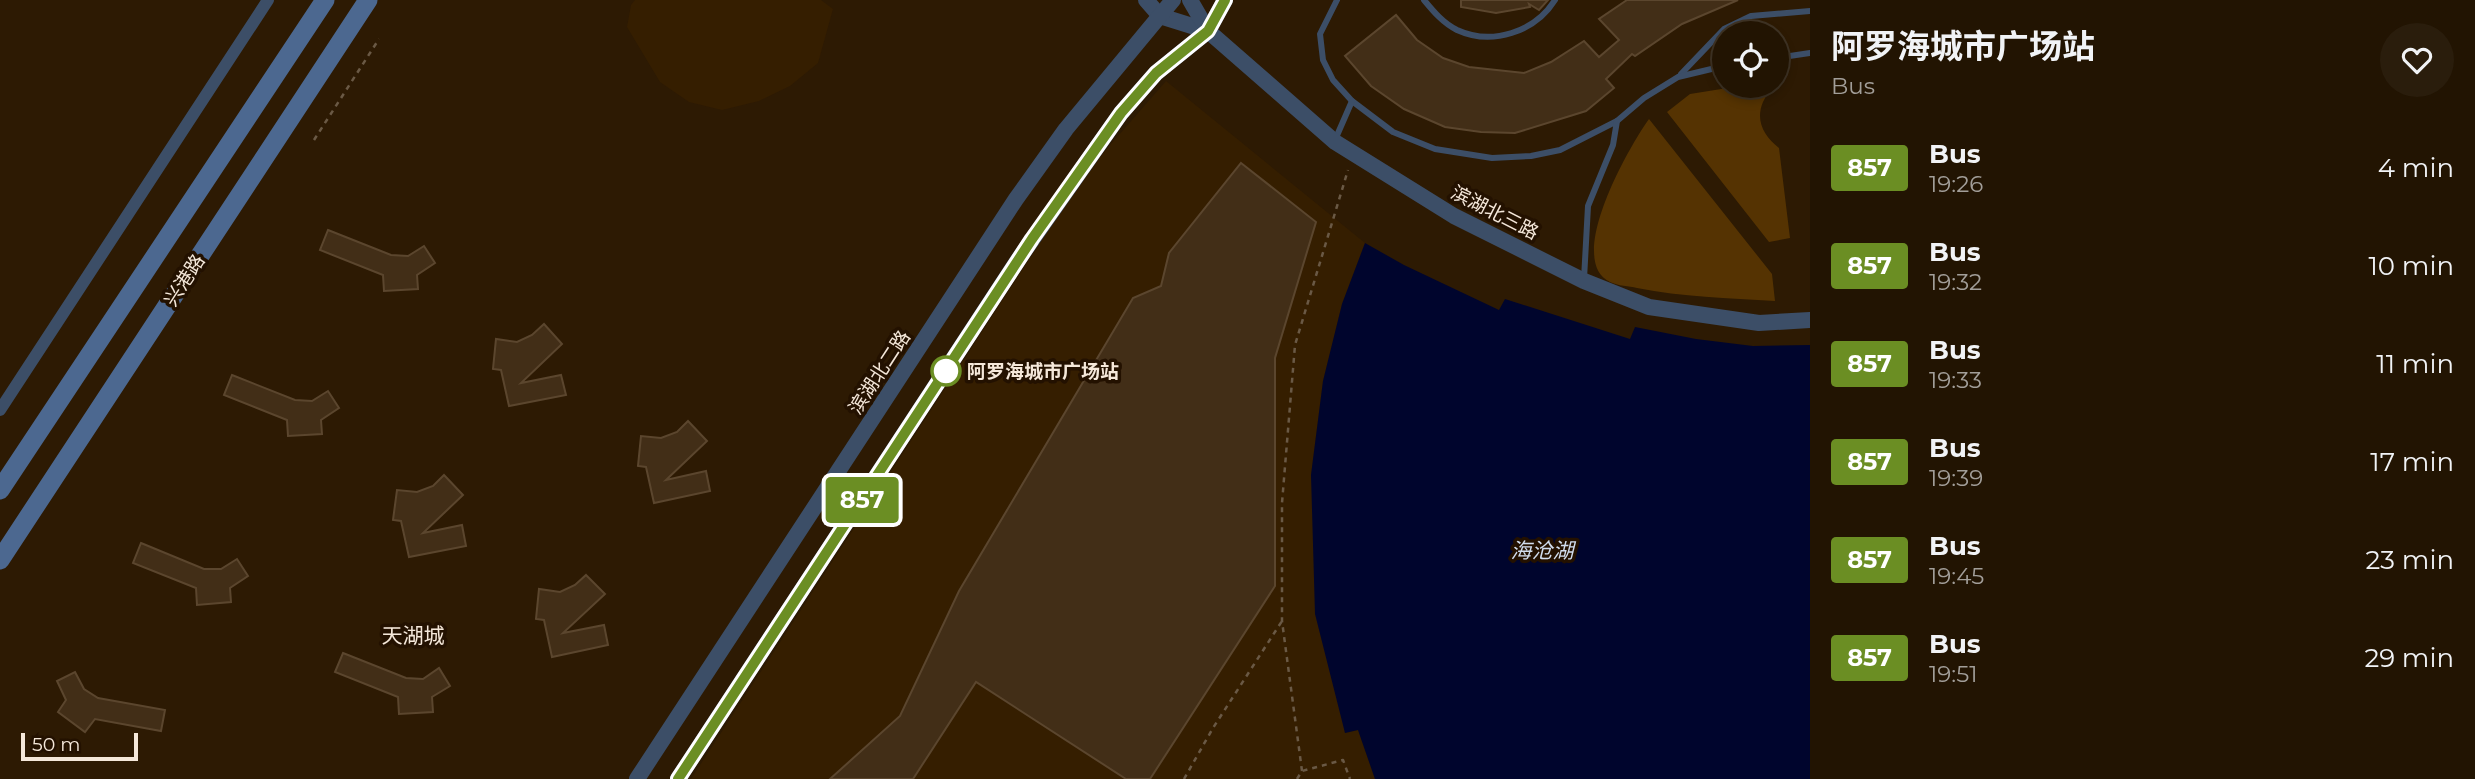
<!DOCTYPE html>
<meta charset="utf-8">
<style>
body{margin:0;font-family:Montserrat,"Noto Sans SC",sans-serif;background:#2a1d0c;color:#f1f3f6;height:100vh;display:flex;flex-direction:column;font-size:26px;white-space:nowrap}
*{box-sizing:border-box;margin:0}
p{font-size:23px;color:#a29e99}
.icon{flex:none;width:38px;height:38px;fill:none;stroke:currentColor;stroke-width:2;stroke-linecap:round;stroke-linejoin:round}
.map{position:relative;flex:1;overflow:hidden}
.side{display:flex;flex-direction:column;background:#221402;width:665px}
.side>*{flex:none}
.badge{padding:0 14px;border-radius:5px;font-size:24px;line-height:46px}
.fabs{position:absolute;left:1712px;top:21px;display:grid;gap:14px}
.fabs a{display:grid;place-items:center;width:77px;height:77px;border-radius:50%;background:#221402;box-shadow:0 4px 10px #0003,0 0 0 2px #3f3324;font-size:35px}
.scale{position:absolute;left:21px;bottom:18px;width:117px;box-sizing:border-box;padding-left:7px;border:4px solid #f5e8da;border-top:0;font-size:19px;line-height:24px;white-space:nowrap;color:#f5e8da;-webkit-text-stroke:5px #231100;paint-order:stroke}
.map>.badge{position:absolute;translate:-50% -50%;box-shadow:0 0 0 4px #fff}
.round{display:grid;place-items:center;flex:none;width:74px;height:74px;border-radius:37px;background:#2a1d0c}
.summary{display:flex;align-items:center;justify-content:space-between;height:119px;padding:0 21px}
h1{font-size:33px;font-weight:700;line-height:52px}
ul{padding:0;list-style:none}
li{display:flex;align-items:center;gap:21px;height:98px;padding:0 21px}
li div{flex:1}
li b{display:block;font-size:26px}
li em{font-style:normal}
li .badge{min-width:77px;font-weight:700;text-align:center}
main{display:flex;flex:1;min-height:0}
.map>svg:first-child{display:block}
.built{fill:#351e00}
.green{fill:#553302}
.water{fill:#00052d}
.building{fill:#422e17;stroke:#5b462e;stroke-width:2}
.lines{fill:none;stroke-linecap:round;stroke-linejoin:round}
.path{stroke:#6a5945;stroke-width:2.5;stroke-dasharray:5 5;stroke-linecap:butt}
.service{stroke:#3c4e67;stroke-width:6}
.minor{stroke:#3c4e67;stroke-width:12}
.tertiary{stroke:#3c4e67;stroke-width:16}
.secondary{stroke:#4c6890;stroke-width:19}
.line-casing{stroke:#fff;stroke-width:16}
.line{stroke:#6b8e23;stroke-width:10}
.stop-dot{fill:#fff;stroke:#6b8e23;stroke-width:3.5}
.labels{text-anchor:middle;stroke-width:7;stroke-linejoin:round;paint-order:stroke}
.street-label{font-size:19px;fill:#f5e8da;stroke:#231100}
.stop-label{font-size:19px;font-weight:bold;fill:#f5e8da;stroke:#231100;text-anchor:start}
.water-label{font-size:21px;font-style:italic;fill:#d1ddee;stroke:#231100}
.neighbourhood-label{font-size:21px;fill:#f5e8da;stroke:#231100}
</style>
<main>
<div class="map">
<svg width="1810" height="779" viewBox="0 0 1810 779">
<rect width="100%" height="100%" fill="#2d1a03"/>
<!-- built -->
<g class="built">
<path d="M635,0H821L833,9L818,63L790,86L759,101L722,110L689,102L660,82L627,27L631,5Z"/>
<path d="M1166,81L1365,243L1342,304L1323,381L1311,475L1345,733L1358,730L1375,779H691L1084,175Z"/>
</g>
<!-- green -->
<g class="green">
<path d="M1740,86H1770C1769,92 1766,96 1763,102C1755,121 1764,136 1779,148L1790,238L1769,242L1667,112L1690,94Z"/>
<path d="M1649,119L1772,274L1775,301C1728,298 1682,297 1637,288C1629,286 1618,286 1610,282C1564,260 1630,145 1649,119Z"/>
</g>
<!-- water -->
<path class="water" d="M1365,243L1404,265L1499,310L1505,299L1630,339L1635,327L1696,339L1753,346L1810,345V779H1375L1358,730L1345,733L1315,614L1311,475L1323,381L1342,304Z"/>
<!-- building -->
<g class="building">
<path d="M1461,0H1548L1539,10L1529,4L1530,7L1496,13L1461,7Z"/>
<path d="M1627,0H1738L1682,24L1635,56L1632,54L1606,79L1614,88L1586,111L1515,133L1481,132L1445,127L1404,109L1371,86L1345,56L1396,15L1417,40L1443,58L1469,67L1524,73L1551,62L1584,41L1599,57L1619,40L1599,19Z"/>
<path d="M1241,163L1316,222L1275,358V586L1150,779H1126L976,682L913,779H830L900,716L959,591L1133,298L1161,286L1169,253Z"/>
<path d="M328,230L391,255L408,256L424,246L435,263L417,275L418,289L384,291L383,275L320,250Z"/>
<path d="M544,324L562,344L521,383L561,375L566,395L509,406L501,370L493,369L496,339L517,342L532,335Z"/>
<path d="M232,375L295,400L312,401L328,391L339,408L321,420L322,434L288,436L287,420L224,395Z"/>
<path d="M688,421L707,441L666,480L706,471L710,491L654,503L646,467L638,466L641,436L661,438L677,432Z"/>
<path d="M444,475L463,495L423,533L462,525L466,546L409,557L401,521L393,520L397,490L417,492L433,486Z"/>
<path d="M141,543L204,569H221L237,559L248,576L230,588L231,602L197,605L196,588L133,563Z"/>
<path d="M586,575L605,594L563,633L604,625L608,645L552,657L544,620L536,619L539,589L560,592L575,585Z"/>
<path d="M343,653L406,678L423,679L439,668L450,686L432,697L433,712L399,714L398,697L335,672Z"/>
<path d="M75,672L84,689L98,698L165,710L161,731L95,719L85,732L58,712L66,700L57,681Z"/>
</g>
<g class="lines">
<!-- path -->
<g class="path">
<path d="M314,140L379,39"/>
<path d="M1302,771L1282,621V503L1295,345L1348,170"/>
<path d="M1184,779L1213,728L1282,621"/>
<path d="M1297,779L1302,771L1343,760L1350,779"/>
</g>
<!-- service -->
<g class="service">
<path d="M1337,0L1320,34L1323,60L1333,80L1352,101L1393,132L1435,149L1492,158L1531,156L1560,150L1617,121"/>
<path d="M1424,0C1434,12 1443,23 1457,30C1492,46 1535,32 1555,0"/>
<path d="M1776,58L1810,53"/>
<path d="M1681,74L1724,29L1751,16L1810,11"/>
<path d="M1335,140L1352,101"/>
<path d="M1584,279L1588,206L1613,145L1617,121L1644,98L1678,77L1724,66"/>
</g>
<!-- minor -->
<path class="minor" d="M0,410L268,0"/>
<!-- tertiary -->
<g class="tertiary">
<path d="M1146,0L1160,16L1208,31"/>
<path d="M1190,0L1208,31L1335,142L1454,216L1584,281L1649,307L1759,323L1810,320"/>
<path d="M637,779L1016,199L1066,129L1173,0"/>
<path d="M678,779L1018,260L1121,113L1156,73L1208,31L1225,0"/>
</g>
<!-- secondary -->
<g class="secondary">
<path d="M0,490L325,0"/>
<path d="M0,560L368,0"/>
</g>
</g>
<g class="lines">
<defs>
<path id="line" d="M678,779L1032,239L1121,113L1156,73L1208,31L1225,0"/>
</defs>
<!-- line casing -->
<use href="#line" class="line-casing"/>
<!-- line -->
<use href="#line" class="line"/>
</g>
<!-- markers -->
<circle class="stop-dot" cx="946" cy="371" r="14"/>
<g class="labels">
<!-- street labels -->
<g class="street-label">
<text transform="translate(1495 212) rotate(27)" y="7">滨湖北三路</text>
<text transform="translate(184 280) rotate(-57)" y="7">兴港路</text>
<text transform="translate(879 372) rotate(-57)" y="7">滨湖北二路</text>
</g>
<!-- stop labels -->
<g class="stop-label">
<text x="967" y="378">阿罗海城市广场站</text>
</g>
<!-- water labels -->
<g class="water-label">
<text x="1542" y="558">海沧湖</text>
</g>
<!-- neighbourhood labels -->
<g class="neighbourhood-label">
<text x="413" y="643">天湖城</text>
</g>
</g>
</svg>
<div class="fabs">
<a><svg class="icon" aria-label="locate" viewBox="0 0 24 24"><circle cx="12" cy="12" r="6"/><path d="M12 2v4M12 18v4M2 12h4M18 12h4"/></svg></a>
</div>
<div class="scale">50 m</div>
<b class="badge" style="left:862px;top:500px;background:#6b8e23;color:#fff">857</b>
</div>
<section class="side">
<div class="summary"><div><h1>阿罗海城市广场站</h1><p>Bus</p></div><a class="round"><svg class="icon" aria-label="heart" viewBox="0 0 24 24"><path d="M12 20l-8-8c-3-5 5-10 8-4 3-6 11-1 8 4z"/></svg></a></div>
<ul>
<li><span class="badge" style="background:#6b8e23;color:#fff">857</span><div><b>Bus</b><p>19:26</p></div><em>4 min</em></li>
<li><span class="badge" style="background:#6b8e23;color:#fff">857</span><div><b>Bus</b><p>19:32</p></div><em>10 min</em></li>
<li><span class="badge" style="background:#6b8e23;color:#fff">857</span><div><b>Bus</b><p>19:33</p></div><em>11 min</em></li>
<li><span class="badge" style="background:#6b8e23;color:#fff">857</span><div><b>Bus</b><p>19:39</p></div><em>17 min</em></li>
<li><span class="badge" style="background:#6b8e23;color:#fff">857</span><div><b>Bus</b><p>19:45</p></div><em>23 min</em></li>
<li><span class="badge" style="background:#6b8e23;color:#fff">857</span><div><b>Bus</b><p>19:51</p></div><em>29 min</em></li>
</ul>
</section>
</main>
